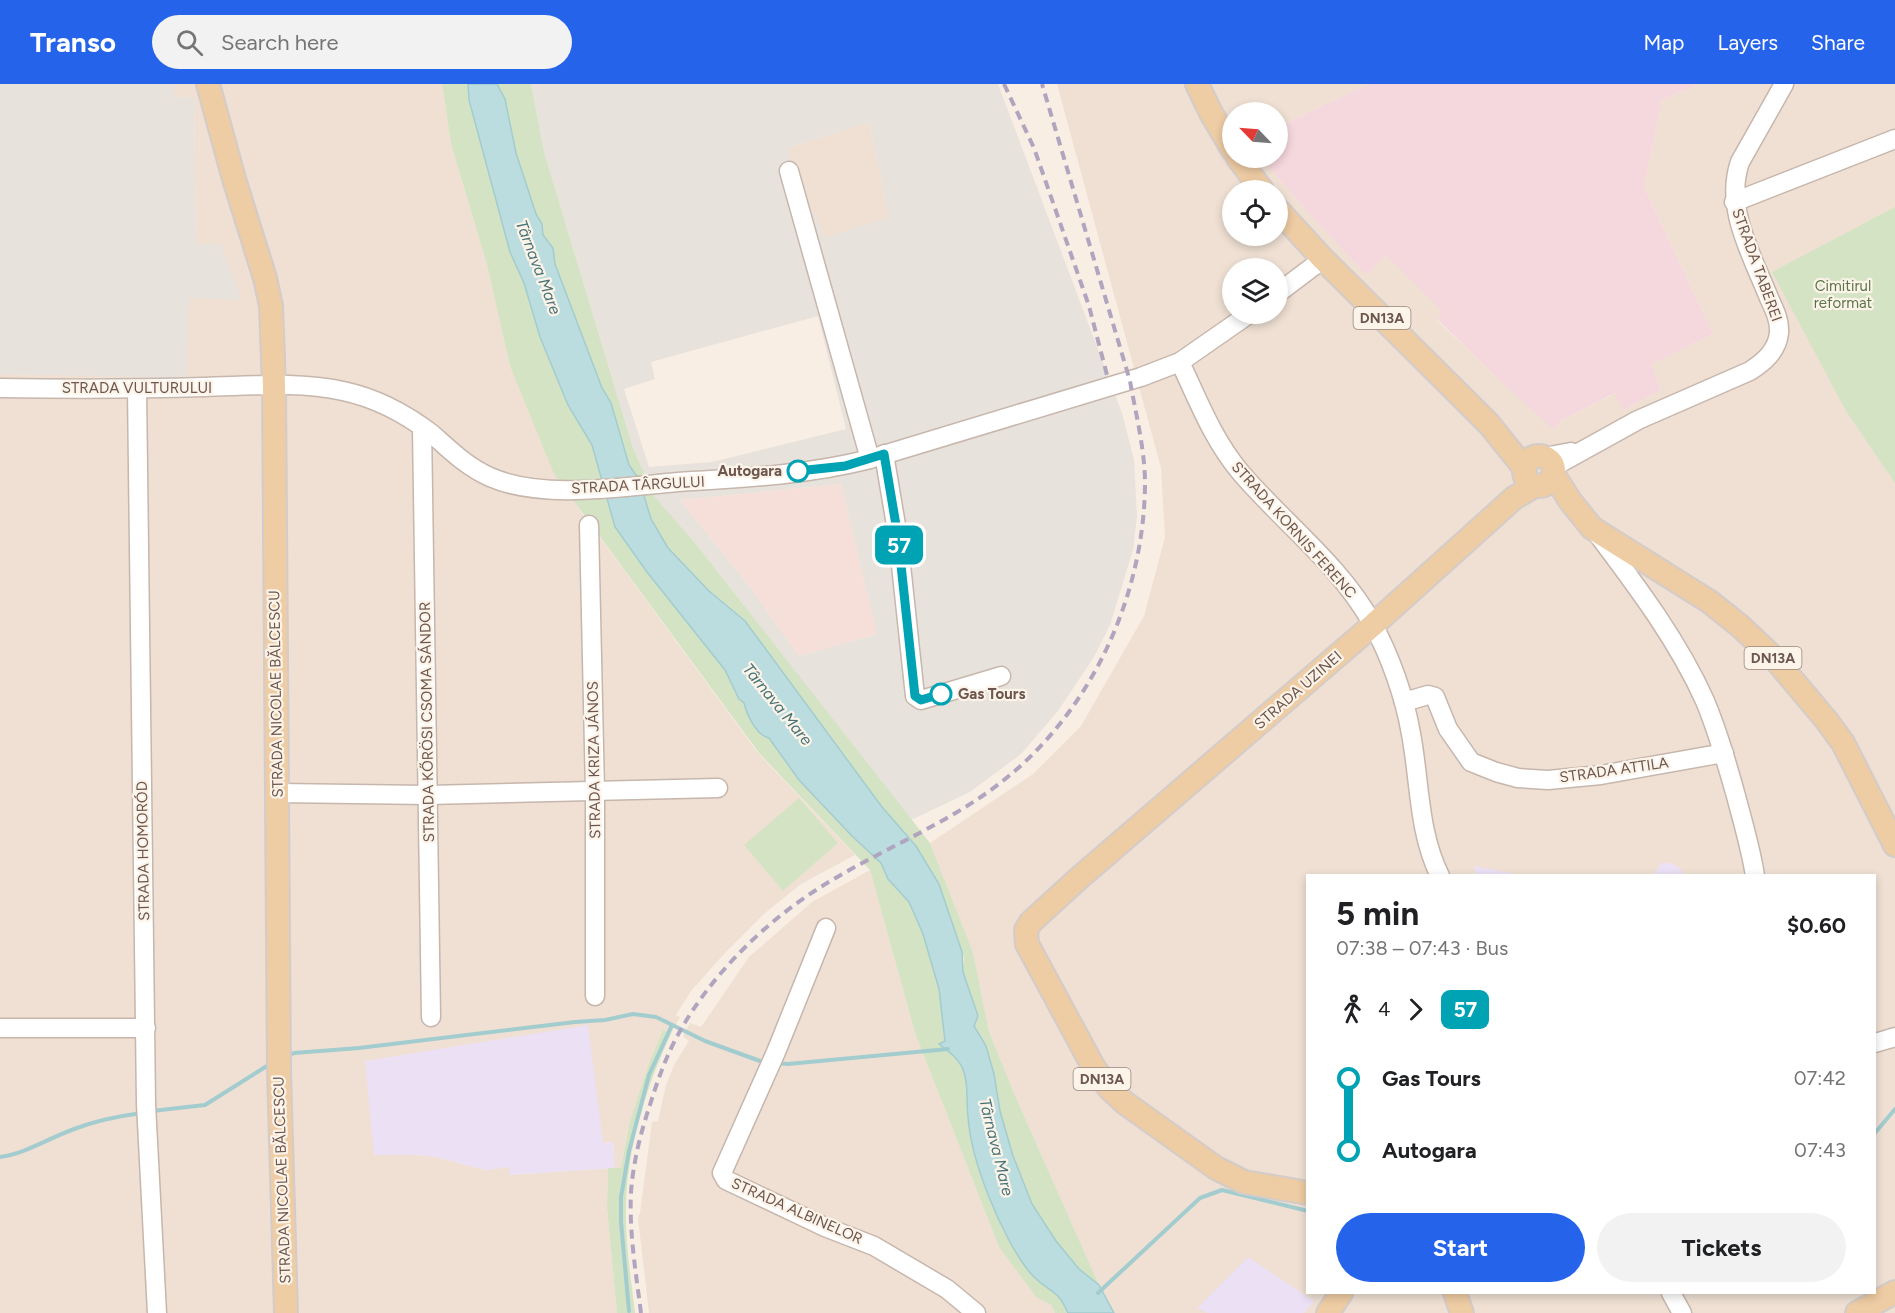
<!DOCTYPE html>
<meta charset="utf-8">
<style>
body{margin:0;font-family:Figtree,sans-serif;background:#f2f2f2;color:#202124;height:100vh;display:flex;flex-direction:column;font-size:22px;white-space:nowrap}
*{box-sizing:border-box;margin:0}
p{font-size:20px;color:#757577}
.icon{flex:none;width:33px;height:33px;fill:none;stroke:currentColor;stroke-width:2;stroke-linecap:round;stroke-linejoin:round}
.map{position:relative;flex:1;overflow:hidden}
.details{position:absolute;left:1306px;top:790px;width:570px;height:420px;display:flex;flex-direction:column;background:#fff;border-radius:0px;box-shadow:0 3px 9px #0003}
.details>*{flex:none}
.badge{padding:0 12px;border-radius:9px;font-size:21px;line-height:39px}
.needle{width:39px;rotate:295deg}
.fabs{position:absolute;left:1222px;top:18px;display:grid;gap:12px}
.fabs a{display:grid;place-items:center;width:66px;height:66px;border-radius:50%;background:#fff;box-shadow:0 3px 9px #0003;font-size:30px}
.map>.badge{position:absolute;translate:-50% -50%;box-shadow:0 0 0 3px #fff}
.legs{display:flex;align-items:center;gap:9px;height:66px;padding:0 30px;font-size:20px}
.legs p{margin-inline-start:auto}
.head{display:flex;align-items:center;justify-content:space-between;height:102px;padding:0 30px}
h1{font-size:33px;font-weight:700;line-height:45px}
.action{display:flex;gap:12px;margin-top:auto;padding:12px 30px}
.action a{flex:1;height:69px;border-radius:36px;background:#2563eb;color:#fff;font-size:24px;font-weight:700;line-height:69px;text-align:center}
.action a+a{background:#f2f2f2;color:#202124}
ul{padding:0 30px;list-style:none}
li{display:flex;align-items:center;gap:21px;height:72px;font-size:22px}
li i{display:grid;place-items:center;width:9px;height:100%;margin:0 8px;background:currentColor}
li i::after{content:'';width:15px;height:15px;margin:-8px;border:4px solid;border-radius:50%;background:#fff}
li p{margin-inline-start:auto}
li:first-child i{background:linear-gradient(#0000 50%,currentColor 0)}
li:last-child i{background:linear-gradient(currentColor 50%,#0000 0)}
header{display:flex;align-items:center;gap:36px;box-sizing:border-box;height:84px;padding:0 30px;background:#2563eb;color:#fff}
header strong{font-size:28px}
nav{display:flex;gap:33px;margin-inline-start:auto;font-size:21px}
.search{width:420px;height:54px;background:#f2f2f2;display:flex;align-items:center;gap:15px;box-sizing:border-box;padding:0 21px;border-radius:33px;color:#757577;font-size:22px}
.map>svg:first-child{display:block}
.residential{fill:#efe0d3;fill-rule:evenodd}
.commercial{fill:#f7dfd9}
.industrial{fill:#e8e2dd;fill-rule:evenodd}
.education{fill:#ebe0f4}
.medical{fill:#f5d8de}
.green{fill:#d4e3c4}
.water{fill:#bbdddf;stroke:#a3cccf;stroke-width:1.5}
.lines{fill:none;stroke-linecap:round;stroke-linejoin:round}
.stream{stroke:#a3cccf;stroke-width:4}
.minor-casing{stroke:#c7b6ac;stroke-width:21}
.major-casing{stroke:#d3ccca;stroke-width:26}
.minor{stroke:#fff;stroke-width:18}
.major{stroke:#eecca4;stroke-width:22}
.rail{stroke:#b1a4bf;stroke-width:4;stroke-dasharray:9 6;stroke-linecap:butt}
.line-1-casing{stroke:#fff;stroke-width:14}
.line-1{stroke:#00a3b4;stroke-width:9}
.stop-1-dot{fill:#fff;stroke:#00a3b4;stroke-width:3}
.labels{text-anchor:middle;stroke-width:4.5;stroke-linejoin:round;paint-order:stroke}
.shield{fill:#fcf3e9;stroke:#98857c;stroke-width:1.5}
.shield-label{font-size:14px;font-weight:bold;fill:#6d564d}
.street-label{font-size:15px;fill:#6d564d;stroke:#fcf3e9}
.park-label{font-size:15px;fill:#5b774a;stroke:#fcf3e9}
.stop-label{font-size:15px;font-weight:bold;fill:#6d564d;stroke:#fcf3e9;text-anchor:end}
.water-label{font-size:16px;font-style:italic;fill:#477377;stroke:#fcf3e9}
</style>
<header>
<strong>Transo</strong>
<div class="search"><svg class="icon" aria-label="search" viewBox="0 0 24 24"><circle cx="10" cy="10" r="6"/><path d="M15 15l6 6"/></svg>Search here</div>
<nav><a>Map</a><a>Layers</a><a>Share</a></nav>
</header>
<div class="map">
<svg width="1895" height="1229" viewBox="0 0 1895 1229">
<rect width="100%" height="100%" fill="#f8eee3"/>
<!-- residential -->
<g class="residential">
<path d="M174,0H442L451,60L487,181L510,282L577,422L758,669L855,771L801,800L765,829L724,870L691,907L676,931L680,933L671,950L663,946L649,979L630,1037L621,1084H615L613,1058L418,1071L436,1073L485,1086L509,1083L511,1091L608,1084L607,1124L617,1229H0V290L186,293L188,214L196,160L194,13L174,14Z"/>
<path d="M1057,0H1368L1289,38L1278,46V28H1233V74H1262L1296,115L1366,190L1386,170L1444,228L1437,236L1493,290L1560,337L1616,309L1623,326L1661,306L1650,280L1713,250L1644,103L1662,16L1699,0H1895V1229H1114L1099,1201L1017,1016L989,948L973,868L930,759L1033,690L1081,642L1144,532L1165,453L1161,384ZM1233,106H1278V152H1233ZM1233,184H1278V230H1233ZM1308,792H1875V1209H1308Z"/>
<path d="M869,38L889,133L824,154L817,134L805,119L787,64Z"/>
<path d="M870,786L915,949L999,1163L1036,1213L1051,1221L1055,1229H649L638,1134L640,1129L652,1038L658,1037L666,1001L675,979L689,957L683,952L690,939L701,943L749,873L812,818Z"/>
</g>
<!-- commercial -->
<path class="commercial" d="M841,400L877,550L799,572L750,503L680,416Z"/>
<!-- industrial -->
<g class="industrial">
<path d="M0,0H174V14L194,13L196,160H221L242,216L189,214L186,294L0,290Z"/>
<path d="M531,0H998L1122,329L1134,376L1137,432L1133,466L1110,541L1094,573L1058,627L1021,670L970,708L911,736L696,460L655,413L633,364L544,68ZM869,38L889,133L824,154L817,134L805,119L787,64ZM818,232L846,345L712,378L649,383L624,305L655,295L651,278ZM841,400L877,550L799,572L750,503L680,416Z"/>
</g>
<!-- education -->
<g class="education">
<path d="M1661,779H1671L1681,785L1684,792H1647L1653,791Z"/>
<path d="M1474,782L1516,790V792H1477Z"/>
<path d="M588,941L603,1059L613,1058L615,1084L510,1091L509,1083L485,1086L436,1073L418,1071H374L365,977Z"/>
<path d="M1248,1173L1314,1217L1304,1229H1208L1197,1224Z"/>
</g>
<!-- medical -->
<path class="medical" d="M1368,0H1699L1662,16L1644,103L1713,250L1651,280L1661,306L1623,326L1615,309L1560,337L1553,345L1493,290L1437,235L1443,228L1386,171L1366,191L1296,115L1262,74H1278V46L1289,38Z"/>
<!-- green -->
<g class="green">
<path d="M442,0H468L469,16L540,253L568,321L592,361L615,443L647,488L725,586L739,615L744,618L799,696L852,752L881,779L888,795L909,818L923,850L939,905L945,957L940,960C948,967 957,973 962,983C969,999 966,1017 968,1033C970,1060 979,1089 989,1114C998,1136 1017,1176 1034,1193C1050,1209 1058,1205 1068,1229H1055L1051,1221L1036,1213L999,1163L915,949L870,786L759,669L554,390L510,282L487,181L451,60Z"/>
<path d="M497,0H531L544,68L633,364L655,413L696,460L930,759L973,868L989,948L1017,1016L1099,1201L1079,1185L1056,1157L1032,1120L1013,1072L1000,1027L994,990L986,962L974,942L975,923L963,888L964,874L916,762L882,723L745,537L709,507L668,464L651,435L639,395L629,381L611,319L602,304L555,180L553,164L543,151L542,140L536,130L516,69L505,15Z"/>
<path d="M1895,123V399L1846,327L1772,188Z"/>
<path d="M799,714L838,759L783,807L744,761Z"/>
<path d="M663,946L671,950C646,1003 627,1064 626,1123C625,1159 631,1194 635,1229H617L607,1124L608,1084H621L630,1037L649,979Z"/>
</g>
<!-- water -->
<path class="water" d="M468,0H497L505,15L516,69L536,130L542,140L543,151L553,164L555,180L602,304L611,319L629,381L639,395L651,435L668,464L709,507L745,537L882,723L916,762L939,800L962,868L963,888L978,932L974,942L986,962L994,990L1000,1027L1013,1072L1032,1120L1056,1157L1079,1185L1099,1201L1114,1229H1068C1058,1205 1050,1209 1034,1193C1017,1176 998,1136 989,1113C979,1088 970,1060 968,1033C966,1017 969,998 962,983C957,973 948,967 939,960L945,957L939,905L923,850L909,818L888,795L881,779L852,752L799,696L769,654C756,651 747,631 744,619L739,615L725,586L647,488L615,443L592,361L568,321L540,253L524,199L510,168L469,16Z"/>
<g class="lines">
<!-- stream -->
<g class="stream">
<path d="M288,972L294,969L359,964L575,938L605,936L633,930L656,933L705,957L760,977L766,978"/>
<path d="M777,979L788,980L948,965"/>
<path d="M152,1027L205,1021L270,980"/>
<path d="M1875,1049L1895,1025"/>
<path d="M0,1073C27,1069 49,1054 74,1045C95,1037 119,1032 142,1029"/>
<path d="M1098,1209L1200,1114L1222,1106L1308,1127"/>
<path d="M629,1227L621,1138V1113L629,1067L649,991L672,941"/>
</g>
<defs>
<g id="minor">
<path d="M789,87L870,375"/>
<path d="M1734,118L1895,55"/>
<path d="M1278,209L1323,175"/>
<path d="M1180,278C1198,316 1213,356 1241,389C1284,439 1340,481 1372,539C1390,571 1405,614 1411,650C1420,697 1418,748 1440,792"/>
<path d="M0,304C68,305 136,305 204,303C249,302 298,297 343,307C376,314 406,330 432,350C450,366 467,383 490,393C542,416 621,403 678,398C742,394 808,391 870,375L1141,293L1180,278L1249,230"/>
<path d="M137,305L146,1020L157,1229"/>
<path d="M422,343L431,933"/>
<path d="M884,370L898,453L915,612L921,616L1001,592"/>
<path d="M1544,373L1571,368"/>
<path d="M1553,383L1638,336L1750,287C1764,278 1777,267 1779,249C1780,236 1774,225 1769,214C1752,171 1724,124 1740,78L1784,0"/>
<path d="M589,441L595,707V912"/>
<path d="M1599,452C1638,504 1678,557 1705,617C1718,648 1727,680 1736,712C1743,739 1751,765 1755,792"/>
<path d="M1404,618L1428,611L1435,613L1448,645L1471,678L1496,688L1518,694L1548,696L1601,691L1724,669"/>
<path d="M278,709L428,711L718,704"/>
<path d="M826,844L776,968L722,1089L726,1096L825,1143L874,1162L947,1205L976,1229"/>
<path d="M0,944H146"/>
<path d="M1875,959L1895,953"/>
<path d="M1671,1209L1682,1229"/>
</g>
<g id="major">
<path d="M208,0L234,95L265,194L271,222L274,302L279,987L286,1229"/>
<path d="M1197,0L1211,29L1233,66"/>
<path d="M1238,74L1262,106"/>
<path d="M1278,126L1323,175L1489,340L1525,385"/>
<circle cx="1539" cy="387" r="15"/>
<path d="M1553,390L1571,418L1592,444L1710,518L1740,542L1775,575L1827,637L1843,659L1895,761"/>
<path d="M1308,1109L1244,1098L1216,1084L1125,1019L1109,1004L1094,984L1027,860L1026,846L1031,838L1078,795L1373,541L1514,414L1536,401"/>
<path d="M1455,1209L1462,1229"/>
<path d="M1328,1229L1341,1209"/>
<path d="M1857,1229L1895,1208"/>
</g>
</defs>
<!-- minor casing -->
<use href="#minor" class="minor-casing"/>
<!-- major casing -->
<use href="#major" class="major-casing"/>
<!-- minor -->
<use href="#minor" class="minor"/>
<!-- major -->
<use href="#major" class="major"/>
<!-- rail -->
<g class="rail">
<path d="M1004,0L1034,64L1089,222L1107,291"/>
<path d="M641,1229C636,1189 629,1149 631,1108C633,1080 640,1051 649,1024C657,998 666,972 679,949C709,894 761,842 813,808C869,771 933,747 988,708C1086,639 1144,518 1145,400C1145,366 1136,331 1130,297L1042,0"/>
</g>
</g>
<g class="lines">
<defs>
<path id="line-1" d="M798,387L845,382L884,370L898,453L915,612L921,616L941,610"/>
</defs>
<!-- line-1 casing -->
<use href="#line-1" class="line-1-casing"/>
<!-- line-1 -->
<use href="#line-1" class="line-1"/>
</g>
<!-- markers -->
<g class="stop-1-dot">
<circle cx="798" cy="387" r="10"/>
<circle cx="941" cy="610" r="10"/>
</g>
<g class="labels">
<!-- shield labels -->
<g class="shield">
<rect x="1353.5" y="223" width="57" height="22" rx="4.5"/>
<rect x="1744.5" y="563" width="57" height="22" rx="4.5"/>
<rect x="1073.5" y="984" width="57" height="22" rx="4.5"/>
</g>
<g class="shield-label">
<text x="1382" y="239">DN13A</text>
<text x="1773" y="579">DN13A</text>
<text x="1102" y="1000">DN13A</text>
</g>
<!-- street labels -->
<g class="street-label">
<text transform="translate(1757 181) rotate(70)" y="5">STRADA TABEREI</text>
<text x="137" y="309">STRADA VULTURULUI</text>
<text transform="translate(638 401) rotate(-3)" y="5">STRADA TÂRGULUI</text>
<text transform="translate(1294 446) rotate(48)" y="5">STRADA KORNIS FERENC</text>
<text transform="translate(1298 606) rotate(-41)" y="5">STRADA UZINEI</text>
<text transform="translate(276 610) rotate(-91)" y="5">STRADA NICOLAE BĂLCESCU</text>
<text transform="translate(427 638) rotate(-91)" y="5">STRADA KŐRÖSI CSOMA SÁNDOR</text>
<text transform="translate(594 676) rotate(-91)" y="5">STRADA KRIZA JÁNOS</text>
<text transform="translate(1614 686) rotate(-8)" y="5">STRADA ATTILA</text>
<text transform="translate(143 767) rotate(-91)" y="5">STRADA HOMORÓD</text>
<text transform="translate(282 1096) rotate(-92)" y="5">STRADA NICOLAE BĂLCESCU</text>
<text transform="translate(797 1127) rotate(24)" y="5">STRADA ALBINELOR</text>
</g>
<!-- park labels -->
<g class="park-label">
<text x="1843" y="207">Cimitirul<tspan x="1843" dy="17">reformat</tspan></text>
</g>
<!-- stop labels -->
<g class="stop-label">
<text x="782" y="392">Autogara</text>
<text x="958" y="615" text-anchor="start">Gas Tours</text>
</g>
<!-- water labels -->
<g class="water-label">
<text transform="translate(539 183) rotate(69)" y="6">Târnava Mare</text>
<text transform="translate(778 620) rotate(51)" y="6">Târnava Mare</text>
<text transform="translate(997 1063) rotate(76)" y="6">Târnava Mare</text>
</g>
</g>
</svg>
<div class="fabs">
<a><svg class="needle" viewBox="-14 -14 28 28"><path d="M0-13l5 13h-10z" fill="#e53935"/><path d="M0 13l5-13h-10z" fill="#757577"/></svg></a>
<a><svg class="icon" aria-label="locate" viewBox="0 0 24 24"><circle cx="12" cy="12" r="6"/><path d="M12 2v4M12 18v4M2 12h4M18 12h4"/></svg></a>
<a><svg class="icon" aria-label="layers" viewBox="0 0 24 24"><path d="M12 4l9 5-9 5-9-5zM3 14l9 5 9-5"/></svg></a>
</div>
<b class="badge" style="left:899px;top:461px;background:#00a3b4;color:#fff">57</b>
<section class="details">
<div class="head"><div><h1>5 min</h1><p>07:38 – 07:43 · Bus</p></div><b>$0.60</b></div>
<div class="legs"><svg class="icon" aria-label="walk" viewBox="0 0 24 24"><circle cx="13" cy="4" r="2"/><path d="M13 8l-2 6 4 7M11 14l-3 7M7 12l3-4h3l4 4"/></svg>4<svg class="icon" aria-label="forward" viewBox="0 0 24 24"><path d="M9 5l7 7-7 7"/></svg><b class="badge" style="background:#00a3b4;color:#fff">57</b></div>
<ul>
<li><i style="color:#00a3b4"></i><b>Gas Tours</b><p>07:42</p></li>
<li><i style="color:#00a3b4"></i><b>Autogara</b><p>07:43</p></li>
</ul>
<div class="action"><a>Start</a><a>Tickets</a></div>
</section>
</div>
